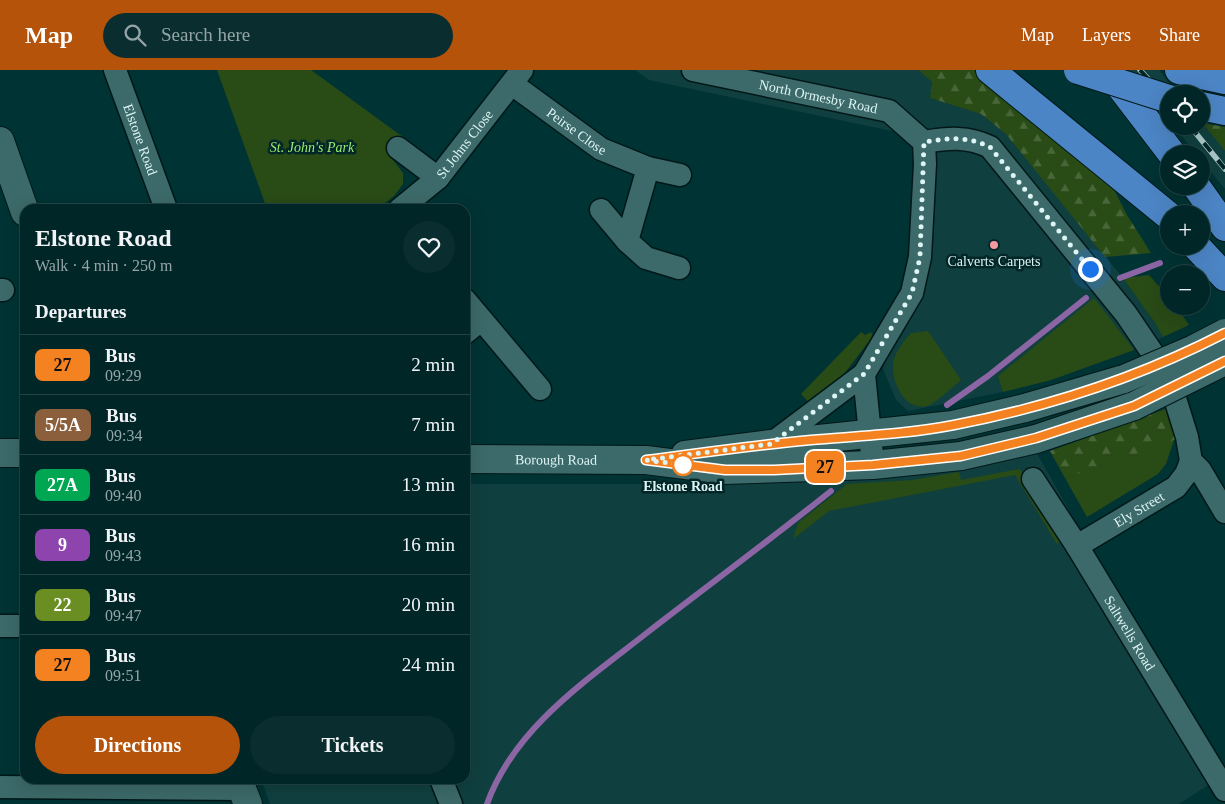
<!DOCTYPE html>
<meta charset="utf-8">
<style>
body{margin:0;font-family:Georgia,serif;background:#0a2e2f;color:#f1f3f6;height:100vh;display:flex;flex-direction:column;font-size:19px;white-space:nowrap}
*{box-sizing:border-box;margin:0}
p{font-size:16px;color:#95a5a7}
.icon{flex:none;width:28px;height:28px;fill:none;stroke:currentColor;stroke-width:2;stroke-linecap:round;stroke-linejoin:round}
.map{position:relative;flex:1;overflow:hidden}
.side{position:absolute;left:20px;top:134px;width:450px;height:580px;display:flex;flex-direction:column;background:#002627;border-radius:15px;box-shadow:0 5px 20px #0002,0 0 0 1px #224344}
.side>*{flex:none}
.badge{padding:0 10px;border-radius:8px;font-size:18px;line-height:32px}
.fabs{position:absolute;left:1160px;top:15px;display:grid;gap:10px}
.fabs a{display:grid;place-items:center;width:50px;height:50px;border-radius:50%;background:#002627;box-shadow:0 5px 20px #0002,0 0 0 1px #224344;font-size:25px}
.you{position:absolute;width:25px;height:25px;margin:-12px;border:4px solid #fff;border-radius:50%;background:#1a73e8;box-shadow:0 0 0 8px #1a73e833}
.map>.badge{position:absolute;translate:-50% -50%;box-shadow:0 0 0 2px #fff}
h2{padding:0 15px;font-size:19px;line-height:45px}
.round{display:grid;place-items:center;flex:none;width:52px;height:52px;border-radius:26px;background:#0a2e2f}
.headline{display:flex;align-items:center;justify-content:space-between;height:85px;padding:0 15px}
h1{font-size:24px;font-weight:800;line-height:38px}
.action{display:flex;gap:10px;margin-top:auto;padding:10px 15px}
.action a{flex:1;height:58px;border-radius:30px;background:#b45309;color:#fff;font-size:20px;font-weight:800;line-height:58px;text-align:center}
.action a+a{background:#0a2e2f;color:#f1f3f6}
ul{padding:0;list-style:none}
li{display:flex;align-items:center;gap:15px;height:60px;padding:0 15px;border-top:1px solid #224344}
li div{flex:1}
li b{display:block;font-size:19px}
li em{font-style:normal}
li .badge{min-width:55px;font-weight:700;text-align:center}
header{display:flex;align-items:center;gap:30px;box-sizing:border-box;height:70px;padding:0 25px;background:#b45309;color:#fff}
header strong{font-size:24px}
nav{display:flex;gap:28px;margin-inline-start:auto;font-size:18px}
.search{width:350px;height:45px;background:#0a2e2f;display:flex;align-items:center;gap:12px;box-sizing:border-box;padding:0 18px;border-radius:28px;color:#95a5a7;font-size:19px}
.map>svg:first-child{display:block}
.built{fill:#103f3f}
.green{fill:#294b16}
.forest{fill:url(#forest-firs)}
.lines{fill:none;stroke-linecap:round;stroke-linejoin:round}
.stream{stroke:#8c66a4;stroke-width:6}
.minor-casing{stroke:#021818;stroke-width:25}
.tertiary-casing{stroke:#021818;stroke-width:30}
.trunk-casing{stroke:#021818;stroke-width:30}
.minor{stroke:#3c6969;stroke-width:22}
.tertiary{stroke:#3c6969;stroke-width:28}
.trunk{stroke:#4c85c5;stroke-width:28}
.rail-casing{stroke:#a8c6c6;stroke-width:5.5}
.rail{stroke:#032728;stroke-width:4;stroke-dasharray:11;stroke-linecap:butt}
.tertiary-bridge-casing{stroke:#021818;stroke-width:30;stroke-linecap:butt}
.trunk-bridge-casing{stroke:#021818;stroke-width:30;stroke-linecap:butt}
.tertiary-bridge{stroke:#3c6969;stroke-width:28}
.trunk-bridge{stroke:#4c85c5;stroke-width:28}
.line-casing{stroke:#fff;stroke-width:11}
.line{stroke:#f58220;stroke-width:8}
.walk{stroke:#ddf5f4;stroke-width:5;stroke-dasharray:0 9}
.poi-dot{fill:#f49aa0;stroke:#032728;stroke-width:2}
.stop-dot{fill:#fff;stroke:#f58220;stroke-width:2.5}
.labels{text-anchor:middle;stroke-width:5;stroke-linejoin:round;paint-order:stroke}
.street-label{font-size:14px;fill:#ddf5f4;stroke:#032728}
.park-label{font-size:14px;font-style:italic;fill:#98ec6e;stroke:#032728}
.poi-label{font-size:14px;fill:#ddf5f4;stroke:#032728}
.stop-label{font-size:14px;font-weight:bold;fill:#ddf5f4;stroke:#032728}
</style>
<header>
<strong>Map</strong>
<div class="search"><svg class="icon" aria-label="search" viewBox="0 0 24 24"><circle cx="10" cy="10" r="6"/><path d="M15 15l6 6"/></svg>Search here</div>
<nav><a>Map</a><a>Layers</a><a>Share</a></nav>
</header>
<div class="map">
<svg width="1225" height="734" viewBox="0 0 1225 734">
<defs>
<pattern id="forest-firs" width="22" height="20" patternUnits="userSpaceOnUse" patternTransform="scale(1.25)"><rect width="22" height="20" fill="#294b16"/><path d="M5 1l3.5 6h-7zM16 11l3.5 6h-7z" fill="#486638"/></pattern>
</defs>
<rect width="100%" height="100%" fill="#003334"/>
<!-- built -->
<g class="built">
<path d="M635,0H918L932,12L930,28L981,44L1006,64L1123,208L1155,253L1163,267L1134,280L1051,310L1003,322L908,341L896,330L883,299L889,280L904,257L925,68L649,10Z"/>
<path d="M1124,0H1159L1178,24H1169V51Z"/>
<path d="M1201,52L1225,81V119L1201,90V84H1196L1174,56H1201Z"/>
<path d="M1035,380L1091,479L1213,712L1179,734H270L263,714L276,709H465V414H745Z"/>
</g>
<!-- green -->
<g class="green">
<path d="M217,0H311L403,67L398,78L390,86L403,103V114L394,126L377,139H267Z"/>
<path d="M1149,205L1169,228V236H1176L1189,255L1163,267L1155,253L1123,208Z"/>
<path d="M1094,228L1134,280L1051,310L1003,322L998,306Z"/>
<path d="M928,261L961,310C954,316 935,334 927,336C903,342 889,307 894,289C897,279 905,270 911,263Z"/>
<path d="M861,262L865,265L871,262L873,266L841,308L812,336L801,324Z"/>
<path d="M1174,370L1166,394L1158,404L1087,447L1065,408Z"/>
<path d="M1020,399L1062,470L1057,474L1015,405L829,441L793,469L798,453L847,414L912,410L959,402L961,410Z"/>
</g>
<!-- forest -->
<g class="forest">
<path d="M918,0H974L1107,106L1127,145L1151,183L1105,187L1006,64L981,44L930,28L932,12Z"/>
<path d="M1202,53L1225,57V81Z"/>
<path d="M1168,338L1178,368L1168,373L1065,408L1050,381Z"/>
</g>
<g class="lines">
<!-- stream -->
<g class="stream">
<path d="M1120,208L1160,193"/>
<path d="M947,335L988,306L1086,228"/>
<path d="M487,734C514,658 587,610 648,562C709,515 771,469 831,421"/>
</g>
<defs>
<g id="minor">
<path id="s1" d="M115,0L166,139"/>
<path id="s2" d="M693,0L889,41L924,72L925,94L920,187L912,223L864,304L873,395"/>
<path id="s3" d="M512,14L601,79L648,98L680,105"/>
<path d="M924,72C948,68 968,66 990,77L1126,244L1168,306L1187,367L1191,391L1200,400L1225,442"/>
<path d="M398,78L438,108"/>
<path id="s4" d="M400,139L438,108L522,0"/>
<path d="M601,140L627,171L646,188L679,198"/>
<path d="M627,171L648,98"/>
<path d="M0,220H3"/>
<path d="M465,230L540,319"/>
<path d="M465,263L481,250"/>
<path d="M771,374L864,304"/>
<path id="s5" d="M1033,409L1077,476L1225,720"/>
<path id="s6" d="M1077,476L1176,417L1186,404L1191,391"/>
<path d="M0,556H25"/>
<path d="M441,709L451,734"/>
<path d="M0,717L242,719"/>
</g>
<g id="tertiary">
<path d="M0,71L25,142"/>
<path d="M0,383H25"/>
<path d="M685,385L771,374L953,355L1025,338L1124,309"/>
<path id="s7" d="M465,389L646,390L725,400L873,395L961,386L1036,369L1134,336"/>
<path d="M238,709L248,734"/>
</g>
<g id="trunk">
<path d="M990,0L1169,146"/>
<path d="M1179,0L1225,10"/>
<path d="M1110,3L1172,84"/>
<path d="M1201,36L1225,41"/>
<path d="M1196,116L1225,157"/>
<path d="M1196,176L1225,207"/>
</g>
</defs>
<!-- minor casing -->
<use href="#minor" class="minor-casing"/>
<!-- tertiary casing -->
<use href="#tertiary" class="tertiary-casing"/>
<!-- trunk casing -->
<use href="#trunk" class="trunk-casing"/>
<!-- minor -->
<use href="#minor" class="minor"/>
<!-- tertiary -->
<use href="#tertiary" class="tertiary"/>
<!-- trunk -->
<use href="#trunk" class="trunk"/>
<defs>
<g id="rail">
<path d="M1140,0L1169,32"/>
<path d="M1190,56L1225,99"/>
</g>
</defs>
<!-- rail casing -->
<use href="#rail" class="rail-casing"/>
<!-- rail -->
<use href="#rail" class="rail"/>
<defs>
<g id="tertiary-bridge">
<path d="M1124,309L1194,279L1225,263"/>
<path d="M1134,336L1225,291"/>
</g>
<path id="trunk-bridge" d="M1078,0L1169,29"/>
</defs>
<!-- tertiary-bridge casing -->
<use href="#tertiary-bridge" class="tertiary-bridge-casing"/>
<!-- trunk-bridge casing -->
<use href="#trunk-bridge" class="trunk-bridge-casing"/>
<!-- tertiary-bridge -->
<use href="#tertiary-bridge" class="tertiary-bridge"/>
<!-- trunk-bridge -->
<use href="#trunk-bridge" class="trunk-bridge"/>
</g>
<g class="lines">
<defs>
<path id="line" d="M1225,263C1140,307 1048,337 954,355C908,364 858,366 811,370C756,375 701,383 646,390L725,400H774L873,395L961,386L1036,368L1134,336L1225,291"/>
</defs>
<!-- line casing -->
<use href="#line" class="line-casing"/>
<!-- line -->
<use href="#line" class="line"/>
<!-- walk -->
<path class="walk" d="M683,395L646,390L771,374L864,304L912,223L920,187L924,72C948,68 968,66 990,77L1090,199"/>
</g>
<!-- markers -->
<circle class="poi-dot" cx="994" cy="175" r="5"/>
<circle class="stop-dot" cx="683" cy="395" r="10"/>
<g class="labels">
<!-- street labels -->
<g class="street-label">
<text dy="5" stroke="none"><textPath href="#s2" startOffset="128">North Ormesby Road</textPath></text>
<text dy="5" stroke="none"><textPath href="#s3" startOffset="80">Peirse Close</textPath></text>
<text dy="5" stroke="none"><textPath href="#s1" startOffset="74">Elstone Road</textPath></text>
<text dy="5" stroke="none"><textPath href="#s4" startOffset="92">St Johns Close</textPath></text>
<text dy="5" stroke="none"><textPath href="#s7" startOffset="91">Borough Road</textPath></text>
<text dy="5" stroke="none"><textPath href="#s6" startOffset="72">Ely Street</textPath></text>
<text dy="5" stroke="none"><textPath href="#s5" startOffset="182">Saltwells Road</textPath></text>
</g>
<!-- park labels -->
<g class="park-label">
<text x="312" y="82">St. John's Park</text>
</g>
<!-- poi labels -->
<g class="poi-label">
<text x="994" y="196">Calverts Carpets</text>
</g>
<!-- stop labels -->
<g class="stop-label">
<text x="683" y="421">Elstone Road</text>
</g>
</g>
</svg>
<div class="fabs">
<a><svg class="icon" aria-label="locate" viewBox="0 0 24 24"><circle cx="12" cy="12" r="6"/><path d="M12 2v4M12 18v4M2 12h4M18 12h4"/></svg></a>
<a><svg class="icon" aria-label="layers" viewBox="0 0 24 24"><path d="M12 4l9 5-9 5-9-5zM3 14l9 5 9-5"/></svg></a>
<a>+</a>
<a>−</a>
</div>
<div class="you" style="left:1090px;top:199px"></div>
<b class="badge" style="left:825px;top:397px;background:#f58220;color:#111">27</b>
<section class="side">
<div class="headline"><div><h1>Elstone Road</h1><p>Walk · 4 min · 250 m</p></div><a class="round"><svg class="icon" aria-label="heart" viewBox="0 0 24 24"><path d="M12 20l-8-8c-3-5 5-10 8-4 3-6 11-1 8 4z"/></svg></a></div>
<h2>Departures</h2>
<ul>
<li><span class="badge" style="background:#f58220;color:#111">27</span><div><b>Bus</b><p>09:29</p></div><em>2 min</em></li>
<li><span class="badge" style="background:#8b5e3c;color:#fff">5/5A</span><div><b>Bus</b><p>09:34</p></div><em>7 min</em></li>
<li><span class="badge" style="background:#00a651;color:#fff">27A</span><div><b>Bus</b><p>09:40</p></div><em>13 min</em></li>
<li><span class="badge" style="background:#8e44ad;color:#fff">9</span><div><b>Bus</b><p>09:43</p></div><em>16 min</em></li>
<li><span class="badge" style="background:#6b8e23;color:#fff">22</span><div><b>Bus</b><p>09:47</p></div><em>20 min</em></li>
<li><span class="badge" style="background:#f58220;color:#111">27</span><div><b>Bus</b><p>09:51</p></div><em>24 min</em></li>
</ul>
<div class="action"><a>Directions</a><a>Tickets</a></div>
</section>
</div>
